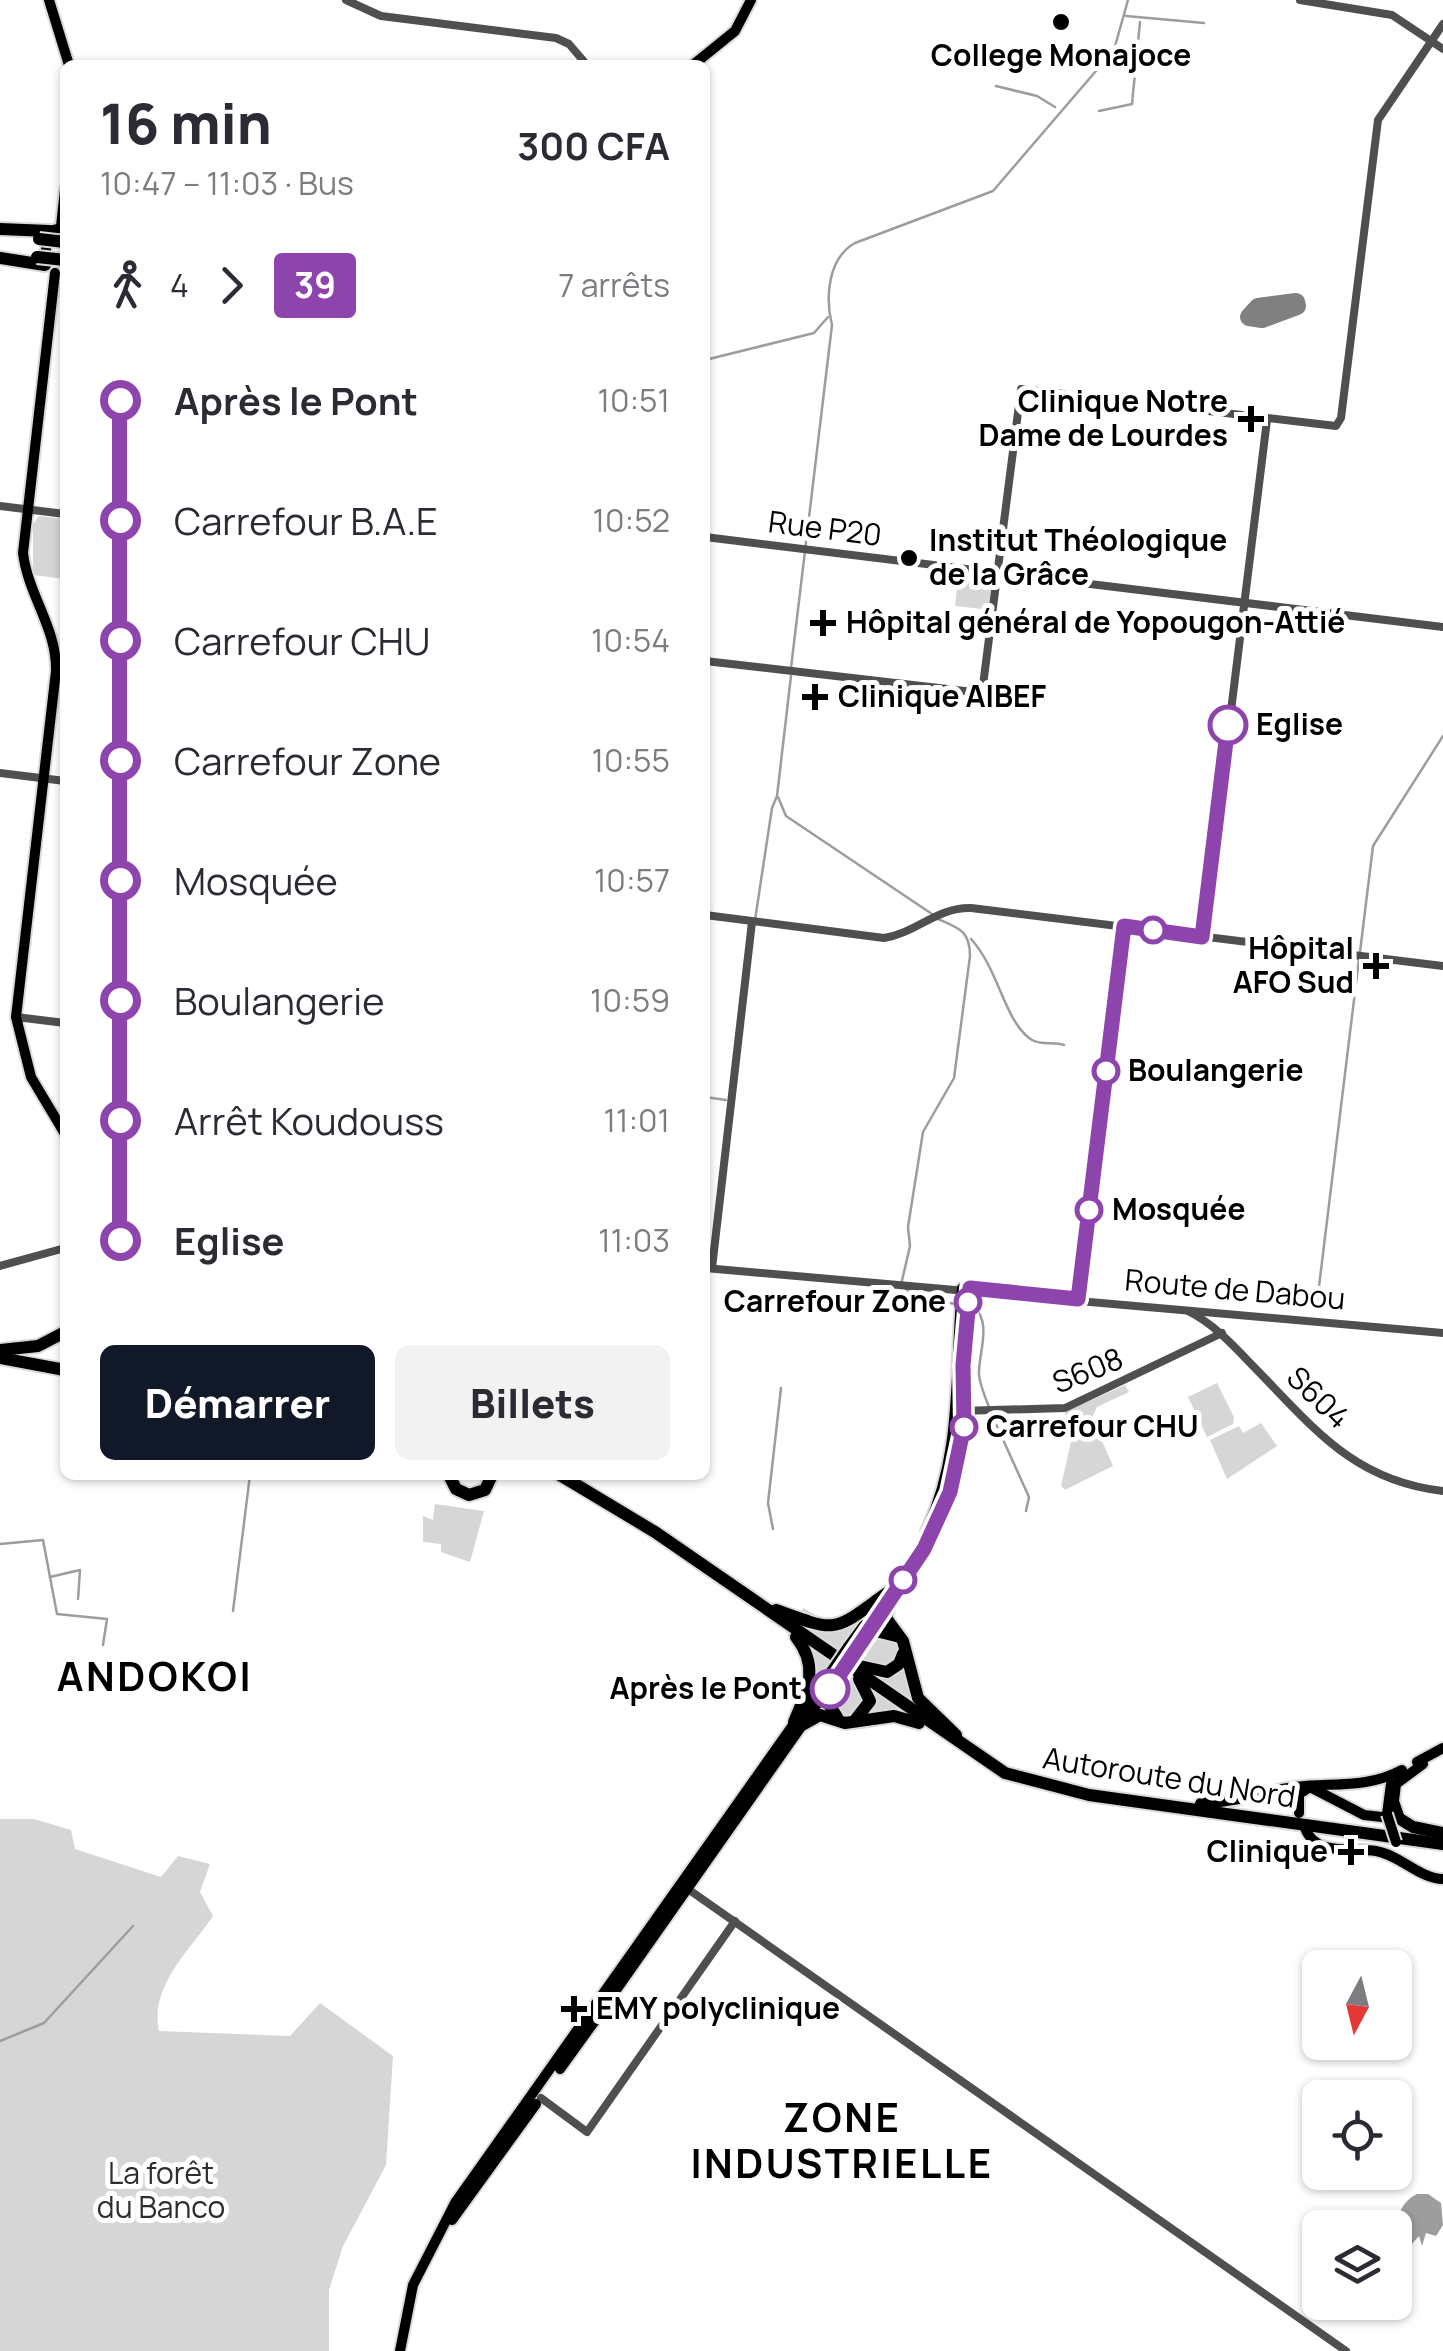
<!DOCTYPE html>
<html lang="fr">
<meta charset="utf-8">
<style>
body{margin:0;font-family:Manrope,sans-serif;background:#f2f2f3;color:#2b2b33;height:100vh;display:flex;flex-direction:column;font-size:38px;white-space:nowrap}
*{box-sizing:border-box;margin:0}
p{font-size:32px;color:#7c7c81}
.icon{flex:none;width:55px;height:55px;fill:none;stroke:currentColor;stroke-width:2;stroke-linecap:round;stroke-linejoin:round}
.map{position:relative;flex:1;overflow:hidden}
.sheet{position:absolute;left:60px;top:60px;width:650px;height:1420px;display:flex;flex-direction:column;background:#fff;border-radius:15px;box-shadow:0 2px 8px #0004}
.sheet>*{flex:none}
.badge{padding:0 20px;border-radius:8px;font-size:35px;line-height:65px}
.needle{width:65px;rotate:187deg}
.fabs{position:absolute;left:1302px;top:1950px;display:grid;gap:20px}
.fabs a{display:grid;place-items:center;width:110px;height:110px;border-radius:15px;background:#fff;box-shadow:0 2px 8px #0004;font-size:50px}
.map>.badge{position:absolute;translate:-50% -50%;box-shadow:0 0 0 5px #fff}
.legs{display:flex;align-items:center;gap:15px;height:110px;padding:0 40px;font-size:32px}
.legs p{margin-inline-start:auto}
.head{display:flex;align-items:center;justify-content:space-between;height:170px;padding:0 40px}
h1{font-size:55px;font-weight:800;line-height:75px}
.button{display:flex;gap:20px;margin-top:auto;padding:20px 40px}
.button a{flex:1;height:115px;border-radius:15px;background:#111827;color:#fff;font-size:40px;font-weight:800;line-height:115px;text-align:center}
.button a+a{background:#f2f2f3;color:#2b2b33}
ul{padding:0 40px;list-style:none}
li{display:flex;align-items:center;gap:35px;height:120px;font-size:38px}
li i{display:grid;place-items:center;width:15px;height:100%;margin:0 12px;background:currentColor}
li i::after{content:'';width:25px;height:25px;margin:-12px;border:8px solid;border-radius:50%;background:#fff}
li p{margin-inline-start:auto}
li:first-child i{background:linear-gradient(#0000 50%,currentColor 0)}
li:last-child i{background:linear-gradient(currentColor 50%,#0000 0)}
.map>svg:first-child{display:block}
.green{fill:#d6d6d6}
.water{fill:#9d9d9d}
.lines{fill:none;stroke-linecap:round;stroke-linejoin:round}
.stream{stroke:#9d9d9d;stroke-width:2.5}
.runway{stroke:#808080;stroke-width:18}
.major-casing{stroke:#dbdbdb;stroke-width:14}
.highway-casing{stroke:#dbdbdb;stroke-width:16}
.minor{stroke:#4f4f4f;stroke-width:8}
.major{stroke:#000;stroke-width:10}
.highway{stroke:#000;stroke-width:12}
.major-bridge-casing{stroke:#dbdbdb;stroke-width:14;stroke-linecap:butt}
.highway-bridge-casing{stroke:#dbdbdb;stroke-width:16;stroke-linecap:butt}
.major-bridge{stroke:#000;stroke-width:10}
.highway-bridge{stroke:#000;stroke-width:12}
.line-1-casing{stroke:#fff;stroke-width:22}
.line-1{stroke:#8e44ad;stroke-width:15}
.poi-dot{fill:#000;stroke:#fff;stroke-width:4}
.stop-1-dot{fill:#fff;stroke:#8e44ad;stroke-width:5}
.labels{text-anchor:middle;stroke-width:10;stroke-linejoin:round;paint-order:stroke}
.poi-label{font-size:30px;font-weight:bold;fill:#000;stroke:#fff;text-anchor:start}
.street-label{font-size:30px;fill:#000;stroke:#fff}
.stop-label{font-size:30px;font-weight:bold;fill:#000;stroke:#fff;text-anchor:start}
.park-label{font-size:30px;fill:#2d2d2d;stroke:#fff}
.district-label{font-size:40px;font-weight:bold;letter-spacing:2.5px;fill:#000;stroke:#fff}
</style>
<div class="map">
<svg width="1443" height="2351" viewBox="0 0 1443 2351">
<rect width="100%" height="100%" fill="#fff"/>
<!-- green -->
<g class="green">
<path d="M39,516L65,519V579L33,575V524Z"/>
<path d="M959,571L994,575L990,610L955,606Z"/>
<path d="M1217,1383L1234,1417L1233,1424L1207,1437L1188,1397Z"/>
<path d="M1125,1385L1129,1392L1097,1407L1092,1418L1113,1466L1065,1490L1061,1486L1072,1437L1065,1412Z"/>
<path d="M1261,1423L1277,1446L1227,1479L1210,1440L1239,1426L1243,1433Z"/>
<path d="M435,1504L484,1511L470,1562L441,1552V1544L423,1542V1516L433,1520Z"/>
<path d="M885,1586L899,1603L893,1610L894,1620L927,1703C883,1732 841,1740 794,1711L808,1671L788,1635L803,1608L819,1617L843,1618Z"/>
<path d="M0,1819H34L71,1830L75,1849L161,1877L178,1856L210,1864L200,1892L213,1916C190,1950 149,1987 159,2031L290,2036L320,2003L393,2056L386,2165L343,2246L329,2290V2351H0Z"/>
</g>
<!-- water -->
<path class="water" d="M1417,2194H1428L1441,2203L1443,2225L1436,2236L1426,2233L1422,2246L1419,2236L1405,2252L1410,2241L1399,2234C1394,2218 1402,2201 1417,2194Z"/>
<g class="lines">
<!-- stream -->
<g class="stream">
<path d="M1126,16L1204,23"/>
<path d="M996,86L1037,96L1055,107"/>
<path d="M1099,111L1132,104L1140,22"/>
<path d="M705,360L814,333L828,317"/>
<path d="M791,668L832,325C825,297 828,258 855,243L993,191L1114,50L1128,0"/>
<path d="M778,797L786,816L932,914"/>
<path d="M938,919C959,928 970,931 970,956L954,1078L923,1132L908,1227L910,1246L901,1285L915,1296L955,1304"/>
<path d="M755,920L772,808L777,796L791,676"/>
<path d="M971,939C1000,971 1004,1022 1032,1040C1040,1045 1054,1042 1064,1045"/>
<path d="M1360,952L1373,846L1443,736"/>
<path d="M705,1097L726,1100"/>
<path d="M973,1306C993,1323 978,1353 979,1375C980,1385 985,1397 989,1407"/>
<path d="M1316,1311L1359,959"/>
<path d="M991,1413L1029,1497L1026,1511"/>
<path d="M773,1529L768,1503L781,1388"/>
<path d="M0,1544L43,1540L57,1614L107,1619L103,1645"/>
<path d="M50,1577L80,1570L78,1599"/>
<path d="M233,1611L250,1475"/>
<path d="M0,2041L44,2023L133,1926"/>
</g>
<!-- runway -->
<path class="runway" d="M1296,302L1297,306L1262,319L1249,317L1258,307Z"/>
<defs>
<g id="major">
<path d="M49,0L69,65"/>
<path d="M693,65L735,31L751,0"/>
<path d="M61,226L65,190"/>
<path d="M44,262L49,231L65,227"/>
<path d="M55,273L23,553C28,595 57,628 56,671L16,1017L31,1077L65,1134"/>
<path d="M926,1531C963,1453 954,1372 962,1288"/>
<path d="M865,1636C910,1570 955,1511 963,1428C968,1382 964,1335 970,1288"/>
<path d="M847,1648L864,1625"/>
<path d="M1417,1762L1443,1748"/>
<path d="M1264,1794C1312,1777 1358,1794 1402,1770"/>
<path d="M1299,1813V1794L1310,1787L1364,1815L1400,1819L1394,1801L1396,1784L1423,1764"/>
<path d="M1387,1814L1391,1784"/>
<path d="M1305,1828C1316,1857 1351,1847 1376,1851C1400,1855 1420,1879 1443,1879"/>
<path d="M609,2000L829,1687"/>
<path d="M560,2069L594,2022"/>
<path d="M452,2220L536,2104"/>
<path d="M400,2351L413,2285L455,2203L832,1670"/>
</g>
<g id="highway">
<path d="M0,229L49,231"/>
<path d="M0,258L45,265"/>
<path d="M0,1350L38,1346L65,1332"/>
<path d="M0,1358L65,1370"/>
<path d="M449,1475L456,1489L469,1495L485,1490L492,1475"/>
<path d="M560,1475L655,1532L1005,1773L1089,1795L1443,1844"/>
<path d="M891,1598L886,1618L903,1641L918,1698L956,1735"/>
<path d="M776,1610C841,1634 833,1631 887,1593"/>
<path d="M857,1648L876,1631L896,1636"/>
<path d="M855,1665L887,1672L899,1664L903,1654"/>
<path d="M833,1682L828,1703L837,1717"/>
<path d="M856,1719L870,1701L859,1679"/>
<path d="M794,1722C807,1691 820,1667 796,1637"/>
<path d="M802,1725L820,1715L845,1723L894,1716L919,1723"/>
<path d="M1201,1804L1264,1794"/>
<path d="M1400,1819L1413,1827L1443,1833"/>
</g>
</defs>
<!-- major casing -->
<use href="#major" class="major-casing"/>
<!-- highway casing -->
<use href="#highway" class="highway-casing"/>
<!-- minor -->
<g class="minor">
<path d="M346,0L381,16L556,38L569,44L587,65"/>
<path d="M1300,0L1392,15L1443,49"/>
<path d="M0,506L65,514"/>
<path d="M705,537L1443,627"/>
<path d="M705,661L982,693L1021,389L1336,426L1341,418L1378,120L1443,24"/>
<path d="M0,773L65,781"/>
<path d="M705,915L884,938C916,933 937,907 971,908L1443,966"/>
<path d="M1203,937L1267,420"/>
<path d="M16,1017L65,1023"/>
<path d="M0,1266L65,1248"/>
<path d="M705,1268L1443,1333"/>
<path d="M712,1268L752,922"/>
<path d="M1079,1299L1123,926"/>
<path d="M1188,1311C1214,1324 1233,1345 1253,1366C1313,1427 1353,1481 1443,1491"/>
<path d="M960,1411L1065,1408L1222,1333"/>
<path d="M685,1887L1346,2351"/>
<path d="M541,2098L587,2132L735,1921"/>
</g>
<!-- major -->
<use href="#major" class="major"/>
<!-- highway -->
<use href="#highway" class="highway"/>
<defs>
<g id="major-bridge">
<path d="M832,1670L847,1648"/>
<path d="M838,1674L853,1652"/>
<path d="M1387,1814L1396,1842"/>
</g>
<g id="highway-bridge">
<path d="M39,239L65,242"/>
<path d="M37,257L65,260"/>
</g>
</defs>
<!-- major-bridge casing -->
<use href="#major-bridge" class="major-bridge-casing"/>
<!-- highway-bridge casing -->
<use href="#highway-bridge" class="highway-bridge-casing"/>
<!-- major-bridge -->
<use href="#major-bridge" class="major-bridge"/>
<!-- highway-bridge -->
<use href="#highway-bridge" class="highway-bridge"/>
</g>
<g class="lines">
<defs>
<path id="line-1" d="M830,1689L924,1549L950,1492L964,1426L963,1365L970,1288L1078,1299L1124,926L1202,937L1228,725"/>
</defs>
<!-- line-1 casing -->
<use href="#line-1" class="line-1-casing"/>
<!-- line-1 -->
<use href="#line-1" class="line-1"/>
</g>
<!-- markers -->
<g class="poi-dot">
<circle cx="1061" cy="22" r="10"/>
<path d="M1246 404h10v10h10v10h-10v10h-10v-10h-10v-10h10z"/>
<circle cx="909" cy="558" r="10"/>
<path d="M818 608h10v10h10v10h-10v10h-10v-10h-10v-10h10z"/>
<path d="M810 682h10v10h10v10h-10v10h-10v-10h-10v-10h10z"/>
<path d="M1371 951h10v10h10v10h-10v10h-10v-10h-10v-10h10z"/>
<path d="M1346 1837h10v10h10v10h-10v10h-10v-10h-10v-10h10z"/>
<path d="M569 1994h10v10h10v10h-10v10h-10v-10h-10v-10h10z"/>
</g>
<g class="stop-1-dot">
<circle cx="1228" cy="725" r="18"/>
<circle cx="1153" cy="930" r="12"/>
<circle cx="1106" cy="1071" r="12"/>
<circle cx="1089" cy="1210" r="12"/>
<circle cx="968" cy="1302" r="12"/>
<circle cx="964" cy="1427" r="12"/>
<circle cx="903" cy="1580" r="12"/>
<circle cx="830" cy="1689" r="18"/>
</g>
<g class="labels">
<!-- poi labels -->
<g class="poi-label">
<text x="1061" y="66" text-anchor="middle">College Monajoce</text>
<text x="1228" y="412" text-anchor="end">Clinique Notre<tspan x="1228" dy="34">Dame de Lourdes</tspan></text>
<text x="929" y="551">Institut Théologique<tspan x="929" dy="34">de la Grâce</tspan></text>
<text x="846" y="633">Hôpital général de Yopougon-Attié</text>
<text x="838" y="707">Clinique AIBEF</text>
<text x="1354" y="959" text-anchor="end">Hôpital<tspan x="1354" dy="34">AFO Sud</tspan></text>
<text x="1328" y="1862" text-anchor="end">Clinique</text>
<text x="596" y="2019">EMY polyclinique</text>
</g>
<!-- street labels -->
<g class="street-label">
<text transform="translate(825 529) rotate(7)" y="10">Rue P20</text>
<text transform="translate(1235 1290) rotate(5)" y="10">Route de Dabou</text>
<text transform="translate(1088 1371) rotate(-22)" y="10">S608</text>
<text transform="translate(1318 1398) rotate(44)" y="10">S604</text>
<text transform="translate(1169 1778) rotate(9)" y="10">Autoroute du Nord</text>
</g>
<!-- stop labels -->
<g class="stop-label">
<text x="1256" y="735">Eglise</text>
<text x="1128" y="1081">Boulangerie</text>
<text x="1112" y="1220">Mosquée</text>
<text x="946" y="1312" text-anchor="end">Carrefour Zone</text>
<text x="986" y="1437">Carrefour CHU</text>
<text x="802" y="1699" text-anchor="end">Après le Pont</text>
</g>
<!-- park labels -->
<g class="park-label">
<text x="161" y="2184">La forêt<tspan x="161" dy="34">du Banco</tspan></text>
</g>
<!-- district labels -->
<g class="district-label">
<text x="155" y="1691">ANDOKOI</text>
<text x="842" y="2132">ZONE<tspan x="842" dy="46">INDUSTRIELLE</tspan></text>
</g>
</g>
</svg>
<div class="fabs">
<a><svg class="needle" viewBox="-14 -14 28 28"><path d="M0-13l5 13h-10z" fill="#e53935"/><path d="M0 13l5-13h-10z" fill="#7c7c81"/></svg></a>
<a><svg class="icon" aria-label="locate" viewBox="0 0 24 24"><circle cx="12" cy="12" r="6"/><path d="M12 2v4M12 18v4M2 12h4M18 12h4"/></svg></a>
<a><svg class="icon" aria-label="layers" viewBox="0 0 24 24"><path d="M12 4l9 5-9 5-9-5zM3 14l9 5 9-5"/></svg></a>
</div>
<section class="sheet">
<div class="head"><div><h1>16 min</h1><p>10:47 – 11:03 · Bus</p></div><b>300 CFA</b></div>
<div class="legs"><svg class="icon" aria-label="walk" viewBox="0 0 24 24"><circle cx="13" cy="4" r="2"/><path d="M13 8l-2 6 4 7M11 14l-3 7M7 12l3-4h3l4 4"/></svg>4<svg class="icon" aria-label="forward" viewBox="0 0 24 24"><path d="M9 5l7 7-7 7"/></svg><b class="badge" style="background:#8e44ad;color:#fff">39</b><p>7 arrêts</p></div>
<ul>
<li><i style="color:#8e44ad"></i><b>Après le Pont</b><p>10:51</p></li>
<li><i style="color:#8e44ad"></i><span>Carrefour B.A.E</span><p>10:52</p></li>
<li><i style="color:#8e44ad"></i><span>Carrefour CHU</span><p>10:54</p></li>
<li><i style="color:#8e44ad"></i><span>Carrefour Zone</span><p>10:55</p></li>
<li><i style="color:#8e44ad"></i><span>Mosquée</span><p>10:57</p></li>
<li><i style="color:#8e44ad"></i><span>Boulangerie</span><p>10:59</p></li>
<li><i style="color:#8e44ad"></i><span>Arrêt Koudouss</span><p>11:01</p></li>
<li><i style="color:#8e44ad"></i><b>Eglise</b><p>11:03</p></li>
</ul>
<div class="button"><a>Démarrer</a><a>Billets</a></div>
</section>
</div>
